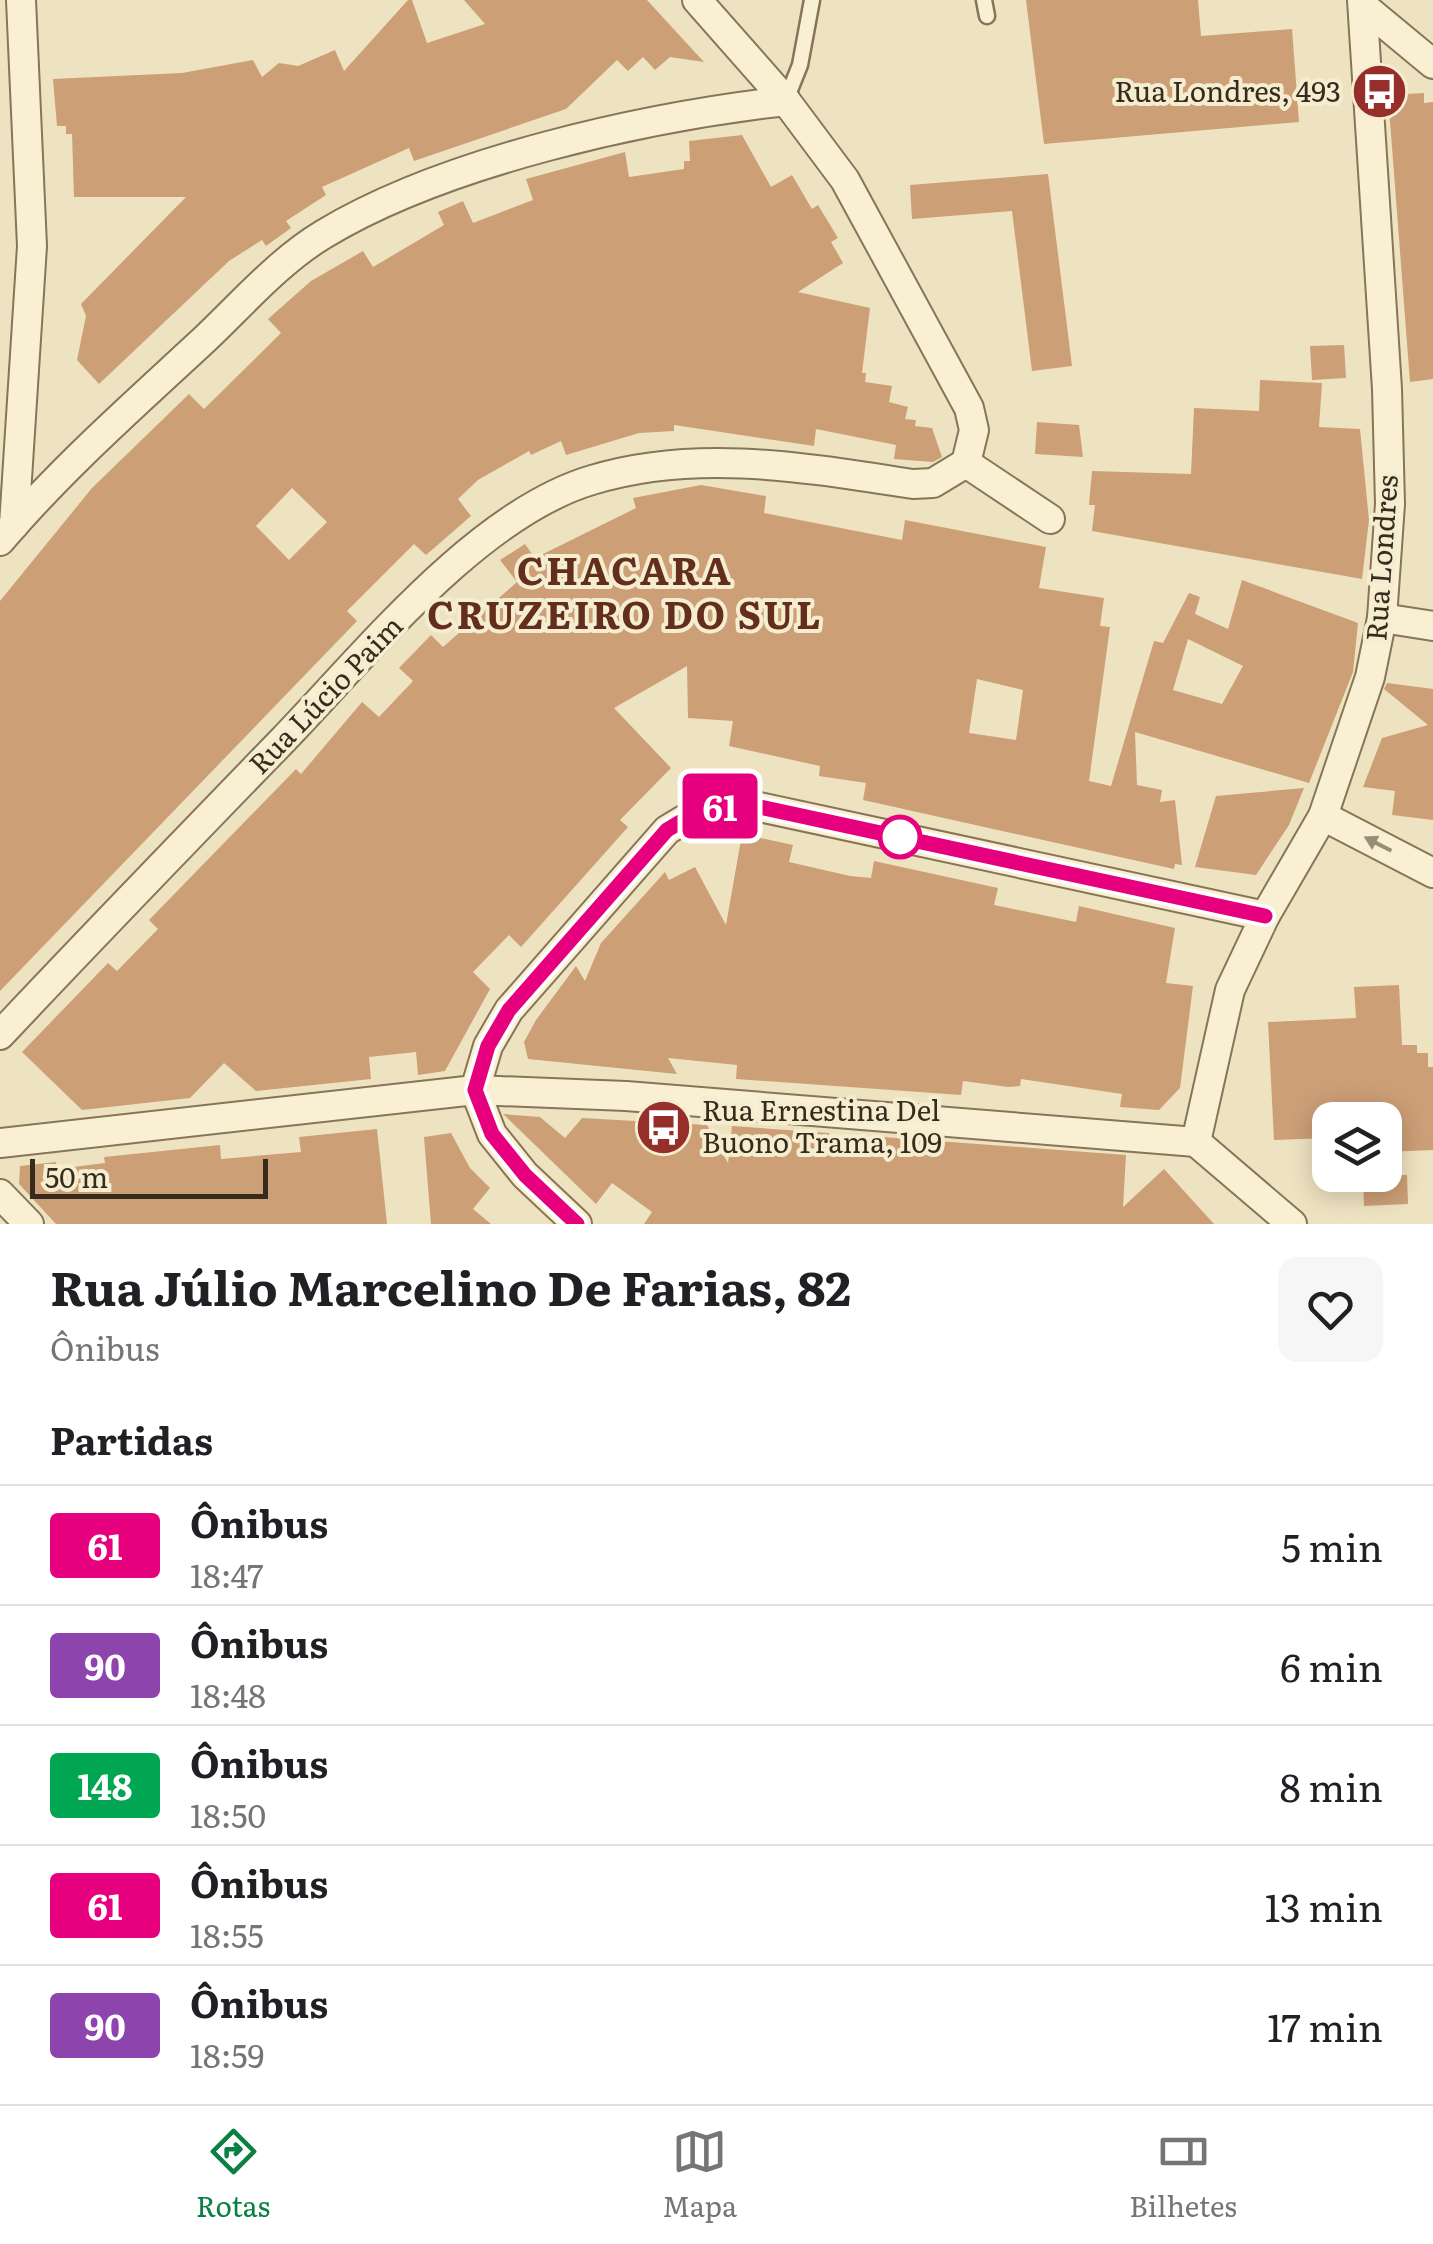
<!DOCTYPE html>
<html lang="pt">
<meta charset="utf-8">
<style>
body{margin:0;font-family:Literata,serif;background:#f6f6f6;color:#202124;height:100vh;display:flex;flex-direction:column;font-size:38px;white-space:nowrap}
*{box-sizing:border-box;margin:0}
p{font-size:32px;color:#757577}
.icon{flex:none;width:55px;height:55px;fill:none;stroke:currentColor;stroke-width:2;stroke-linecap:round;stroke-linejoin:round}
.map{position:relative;height:1224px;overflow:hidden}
.side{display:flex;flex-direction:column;background:#fff;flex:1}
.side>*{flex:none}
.badge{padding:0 20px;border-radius:8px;font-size:35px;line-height:65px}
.controls{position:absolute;left:1312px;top:1102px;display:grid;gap:20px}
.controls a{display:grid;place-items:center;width:90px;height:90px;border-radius:20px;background:#fff;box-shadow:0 5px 25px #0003;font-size:50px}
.scale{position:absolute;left:30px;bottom:25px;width:238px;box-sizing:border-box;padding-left:10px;border:5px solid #372b1d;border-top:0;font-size:28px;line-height:35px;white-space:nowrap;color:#372b1d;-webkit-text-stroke:8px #f5edd0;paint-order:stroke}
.map>.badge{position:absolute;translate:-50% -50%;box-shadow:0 0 0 5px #fff}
h2{padding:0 50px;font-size:38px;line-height:90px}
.round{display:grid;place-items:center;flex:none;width:105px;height:105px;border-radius:20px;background:#f6f6f6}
.head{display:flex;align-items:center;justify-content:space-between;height:170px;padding:0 50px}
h1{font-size:48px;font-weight:700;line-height:75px}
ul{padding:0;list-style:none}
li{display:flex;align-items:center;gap:30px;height:120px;padding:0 50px;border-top:2px solid #e0e0e0}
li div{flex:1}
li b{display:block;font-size:38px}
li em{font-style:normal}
li .badge{min-width:110px;font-weight:700;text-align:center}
.tabs{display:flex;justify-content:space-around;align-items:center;height:140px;border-top:2px solid #e0e0e0;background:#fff;font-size:28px;color:#757577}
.tabs a{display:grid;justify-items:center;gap:5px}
.tabs .on{color:#0b8043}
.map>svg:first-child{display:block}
.building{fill:#cc9f77;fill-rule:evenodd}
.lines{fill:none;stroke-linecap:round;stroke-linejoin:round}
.lane-casing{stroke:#877459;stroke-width:19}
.street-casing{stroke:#877459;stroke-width:32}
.lane{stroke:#f9f0d4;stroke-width:14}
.street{stroke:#f9f0d4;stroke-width:28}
.oneway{fill:#988e78}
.line-casing{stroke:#fff;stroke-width:22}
.line{stroke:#e6007e;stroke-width:15}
.stop-dot{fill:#fff;stroke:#e6007e;stroke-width:5}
.labels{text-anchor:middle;stroke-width:8;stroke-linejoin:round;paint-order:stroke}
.poi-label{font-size:28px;fill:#372b1d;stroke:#f5edd0;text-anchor:end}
.street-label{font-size:28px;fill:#372b1d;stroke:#f5edd0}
.district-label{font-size:38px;font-weight:bold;letter-spacing:2.5px;fill:#632f1c;stroke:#f5edd0}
</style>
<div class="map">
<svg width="1433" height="1224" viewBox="0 0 1433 1224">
<rect width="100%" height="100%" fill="#eee3c1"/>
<!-- building -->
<g class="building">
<path d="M408,0H412L427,43L485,24L464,0H647L704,62L670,57L655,70L643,57L628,71L617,60L566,109L414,161L409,148L322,187L326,195L286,221L291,228L266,246L262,240L229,261L99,384L77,360L86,316L81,304L186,197H74L72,134H66V126H57L53,79L182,73L253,60L262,77L279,63L298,66L335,50L344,71Z"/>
<path d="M1026,0H1198L1201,36L1292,29L1299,122L1044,144Z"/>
<path d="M1424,93V103L1433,102V379L1410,382L1388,95Z"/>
<path d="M742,135L771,187L792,175L812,209L818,205L838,238L831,242L843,263L798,292L870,308L862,373H866L865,382L892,386L889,402L908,407L905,419L916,420L915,426L932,428L942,457L933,462L894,459L896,445L816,429L814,446L674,425V431L639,433L566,455L561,441L531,455L529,451L478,480L458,499L471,516L426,555L414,544L347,611L357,621L0,991V601L92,488L189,394L204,409L281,333L268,319L311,281L363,251L373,267L444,225L438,212L463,201L473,223L533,200L526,179L625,152L629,177L684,169V161H690L689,141ZM292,488L327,522L289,560L256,526Z"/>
<path d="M1048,174L1072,366L1032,371L1012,211L912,219L910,185Z"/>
<path d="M1344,345L1346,378L1312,380L1310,346Z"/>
<path d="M1260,380L1322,383L1319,427L1360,429L1369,520L1362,579L1092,531L1095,505H1089L1092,471L1191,474L1194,408L1259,411Z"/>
<path d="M1037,422L1079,425L1083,457L1035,454Z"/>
<path d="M701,485L766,496L764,513L902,540L905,520L1046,547L1039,588L1104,598L1100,626L1110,627L1089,781L1111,786L1154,641L1163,643L1189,593L1200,597L1195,614L1228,629L1242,580L1358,623L1353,672L1309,783L1135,732L1137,785L1162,790L1160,802L1175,800L1182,865L1175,864L1174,869L863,800L866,783L819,776L820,766L729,746L733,721L688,718L687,666L614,708L671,768L620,820L628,827L521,947L509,935L473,972L490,989L445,1071L418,1075L416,1052L369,1057L371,1079L256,1091L224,1063L190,1098L82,1110L22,1052L108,963L117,971L158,929L149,920L296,769L301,774L362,702L379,717L413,681L399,668L431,635L443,647L517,582L500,560L525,544L535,558L636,508L633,498ZM1188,639L1243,666L1222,704L1173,690ZM977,679L1023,690L1016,740L969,733Z"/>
<path d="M1387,683L1433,689V820L1392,815L1395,791L1363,787L1382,738L1428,725L1384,689Z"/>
<path d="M1304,788L1289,825L1256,875L1195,867L1216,796Z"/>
<path d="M742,834L793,845L789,862L850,876L871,878L874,861L998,888L994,905L1076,922L1079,906L1175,928L1166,983L1193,986L1180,1088L1159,1110L1120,1107L1122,1094L1021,1079L1020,1086L1008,1087L963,1081L961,1095L736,1079L737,1065L668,1058L677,1074L528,1059L524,1042L536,1020L576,966L585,981L601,943L665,872L669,880L695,867L726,925Z"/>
<path d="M1399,985L1402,1045H1417V1053H1428V1067H1433V1150L1385,1152V1120H1329V1138L1274,1140L1268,1022L1356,1018L1354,987Z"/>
<path d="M503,1114L540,1117L565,1138L582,1118L707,1125L728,1163L732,1126L829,1133L830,1154L882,1157L883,1137L1126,1155L1123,1207L1164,1169L1214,1224H644L652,1212L612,1183L596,1204Z"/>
<path d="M377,1129L387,1224H56L19,1184L20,1166L56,1162L57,1169L105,1163L104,1157L220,1145L221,1159L301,1152L299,1137Z"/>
<path d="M451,1133L470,1168L490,1188L473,1209L491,1224H431L424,1137Z"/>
<path d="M1363,1175H1407L1408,1204L1364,1206Z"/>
</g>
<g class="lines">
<defs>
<g id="lane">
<path d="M984,0L987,16"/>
<path d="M786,100L800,65L812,0"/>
</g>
<g id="street">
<path d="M697,0L786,101L845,180L969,408L974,430L966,463"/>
<path d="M1363,6L1433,64"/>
<path d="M14,525L32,246L21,0"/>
<path d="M0,541C61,469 135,404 205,339C242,304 279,261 324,234C445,161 645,117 786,101"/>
<path d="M1382,618L1433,626"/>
<path d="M1323,816L1433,873"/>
<path d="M0,1035C93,936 188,838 283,740C365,655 477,514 592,480C697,448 807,468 913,484L933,483L966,463L1050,519"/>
<path d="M1196,1142L1230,990L1265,916L1323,816L1370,677L1382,618L1390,504L1387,389L1362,0"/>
<path d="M1196,1142L1292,1224"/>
<path d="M0,1143L475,1090L626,1096L1196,1142"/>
<path d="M0,1194L29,1224"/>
<path d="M577,1224L525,1175L492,1134L475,1090L488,1046L509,1010L667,830L702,809L741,803L1265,916"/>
</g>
</defs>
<!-- lane casing -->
<use href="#lane" class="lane-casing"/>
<!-- street casing -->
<use href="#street" class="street-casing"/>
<!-- lane -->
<use href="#lane" class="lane"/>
<!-- street -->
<use href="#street" class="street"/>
</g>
<!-- one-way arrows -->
<defs><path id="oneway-solid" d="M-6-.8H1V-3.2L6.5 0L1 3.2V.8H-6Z" transform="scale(2.5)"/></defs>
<use class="oneway" href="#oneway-solid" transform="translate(1378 844) rotate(-153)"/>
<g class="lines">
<defs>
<path id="line" d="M577,1224L525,1175L492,1134L475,1090L488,1046L509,1010L667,830L702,809L741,803L1265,916"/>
</defs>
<!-- line casing -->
<use href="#line" class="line-casing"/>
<!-- line -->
<use href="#line" class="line"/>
</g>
<!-- icons -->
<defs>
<symbol id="bus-disc" viewBox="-11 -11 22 22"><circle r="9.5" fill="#962e29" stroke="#f5edd0"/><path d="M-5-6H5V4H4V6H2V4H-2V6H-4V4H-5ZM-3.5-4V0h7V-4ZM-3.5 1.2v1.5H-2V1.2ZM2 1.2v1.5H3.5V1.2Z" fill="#fff"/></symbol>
</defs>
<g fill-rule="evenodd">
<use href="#bus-disc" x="1348" y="60" width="63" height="63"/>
<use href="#bus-disc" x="632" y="1096" width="63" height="63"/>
</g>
<!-- markers -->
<circle class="stop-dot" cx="900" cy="837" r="20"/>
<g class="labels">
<!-- poi labels -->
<g class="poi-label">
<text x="1341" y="102">Rua Londres, 493</text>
<text x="702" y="1121" text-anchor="start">Rua Ernestina Del<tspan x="702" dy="32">Buono Trama, 109</tspan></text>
</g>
<!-- street labels -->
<g class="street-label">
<text transform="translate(1382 558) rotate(-86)" y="10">Rua Londres</text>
<text transform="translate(326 695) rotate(-46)" y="10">Rua Lúcio Paim</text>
</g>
<!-- district labels -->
<g class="district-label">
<text x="625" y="585">CHACARA<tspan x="625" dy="44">CRUZEIRO DO SUL</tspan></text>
</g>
</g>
</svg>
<div class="controls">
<a><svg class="icon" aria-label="layers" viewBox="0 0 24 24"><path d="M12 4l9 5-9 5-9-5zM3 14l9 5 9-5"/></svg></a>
</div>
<div class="scale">50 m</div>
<b class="badge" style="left:720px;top:806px;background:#e6007e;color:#fff">61</b>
</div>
<section class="side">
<div class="head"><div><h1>Rua Júlio Marcelino De Farias, 82</h1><p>Ônibus</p></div><a class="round"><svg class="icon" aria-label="heart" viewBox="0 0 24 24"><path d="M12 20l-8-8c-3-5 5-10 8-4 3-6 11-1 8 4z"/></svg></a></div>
<h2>Partidas</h2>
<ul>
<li><span class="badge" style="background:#e6007e;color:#fff">61</span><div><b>Ônibus</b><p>18:47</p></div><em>5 min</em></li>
<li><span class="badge" style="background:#8e44ad;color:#fff">90</span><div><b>Ônibus</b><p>18:48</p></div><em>6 min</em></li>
<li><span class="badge" style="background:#00a651;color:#fff">148</span><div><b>Ônibus</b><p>18:50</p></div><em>8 min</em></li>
<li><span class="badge" style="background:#e6007e;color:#fff">61</span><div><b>Ônibus</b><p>18:55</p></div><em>13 min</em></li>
<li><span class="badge" style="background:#8e44ad;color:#fff">90</span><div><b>Ônibus</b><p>18:59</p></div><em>17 min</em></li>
</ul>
</section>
<nav class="tabs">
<a class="on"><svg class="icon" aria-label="directions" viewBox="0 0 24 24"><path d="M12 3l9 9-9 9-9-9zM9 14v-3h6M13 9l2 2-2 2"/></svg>Rotas</a>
<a><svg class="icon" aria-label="map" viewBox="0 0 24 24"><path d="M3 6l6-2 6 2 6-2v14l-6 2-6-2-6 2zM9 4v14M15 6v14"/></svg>Mapa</a>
<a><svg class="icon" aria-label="tickets" viewBox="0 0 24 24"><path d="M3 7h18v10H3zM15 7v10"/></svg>Bilhetes</a>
</nav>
